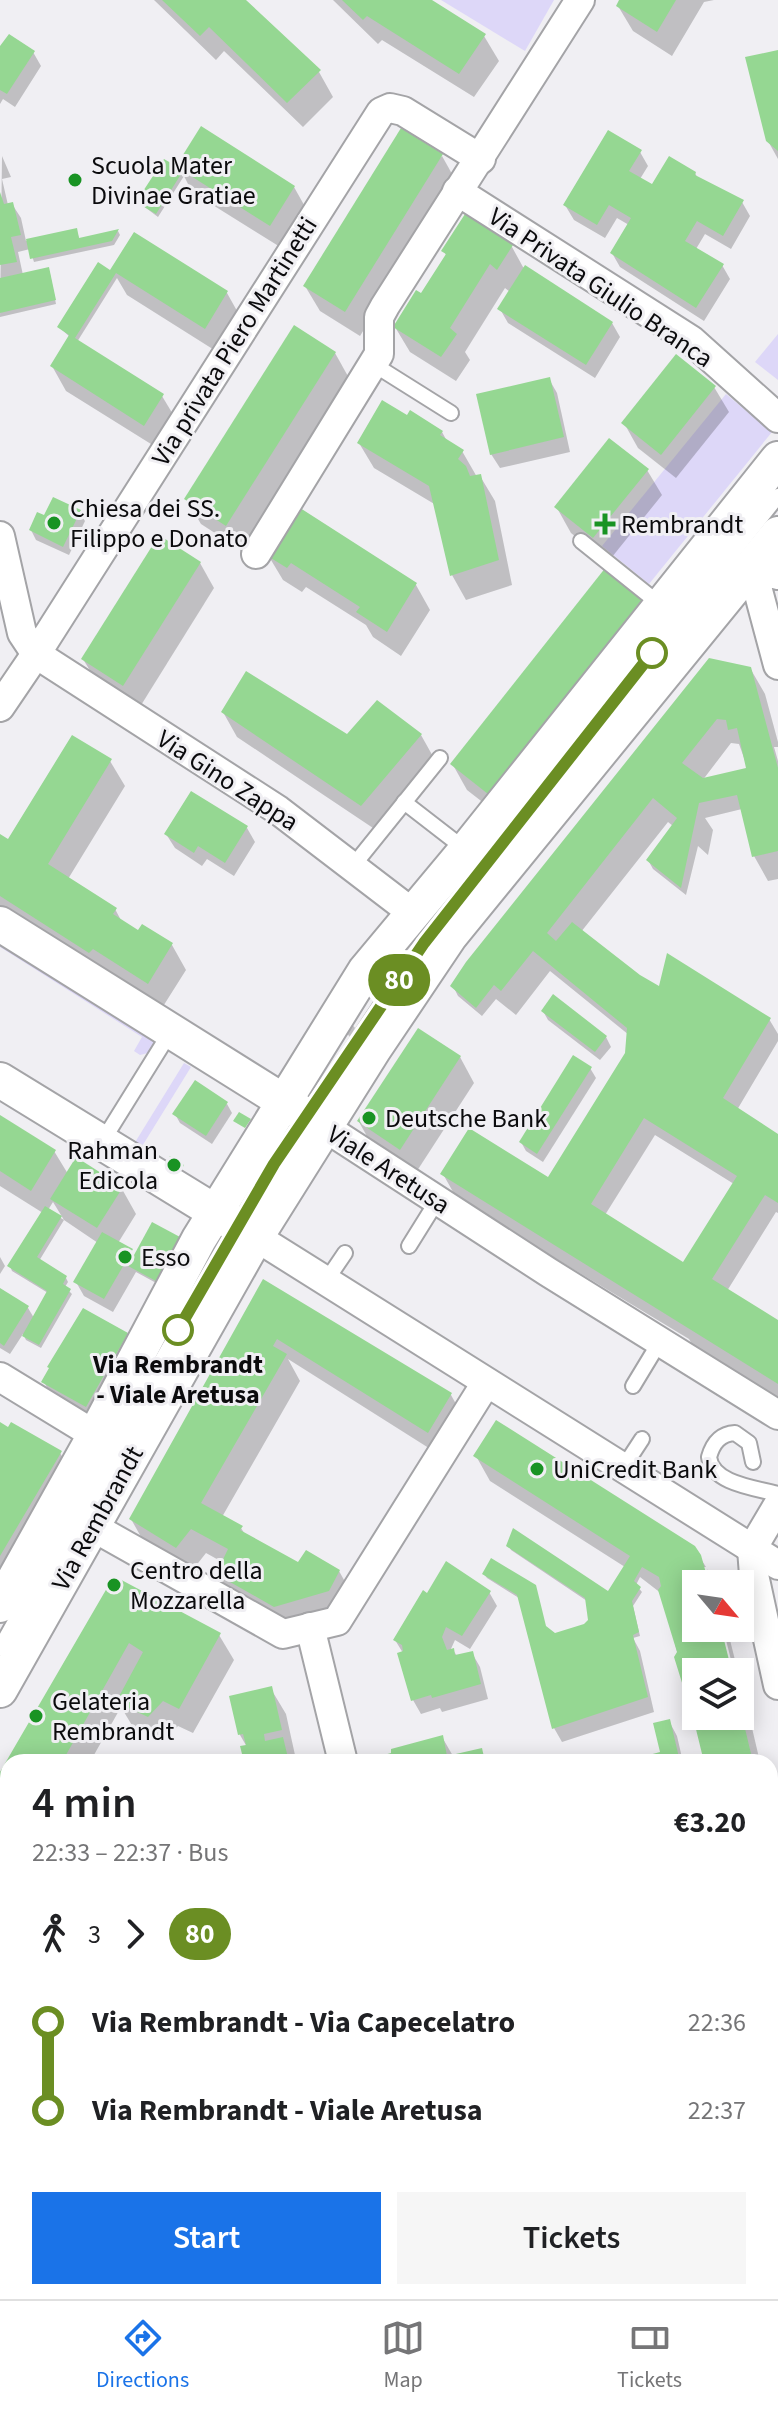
<!DOCTYPE html>
<meta charset="utf-8">
<style>
body{margin:0;font-family:"Source Sans 3",sans-serif;background:#f6f6f6;color:#202124;height:100vh;display:flex;flex-direction:column;font-size:30px;white-space:nowrap}
*{box-sizing:border-box;margin:0}
p{font-size:26px;color:#757577}
.icon{flex:none;width:44px;height:44px;fill:none;stroke:currentColor;stroke-width:2;stroke-linecap:round;stroke-linejoin:round}
.map{position:relative;flex:1;overflow:hidden}
.drawer{position:absolute;left:0px;top:1754px;width:778px;height:546px;display:flex;flex-direction:column;background:#fff;border-radius:24px 24px 0 0;box-shadow:0 4px 20px #0003}
.drawer>*{flex:none}
.badge{padding:0 16px;border-radius:26px;font-size:28px;line-height:52px}
.needle{width:52px;rotate:119deg}
.fabs{position:absolute;left:682px;top:1570px;display:grid;gap:16px}
.fabs a{display:grid;place-items:center;width:72px;height:72px;border-radius:0px;background:#fff;box-shadow:0 4px 20px #0003;font-size:40px}
.map>.badge{position:absolute;translate:-50% -50%;box-shadow:0 0 0 4px #fff}
.legs{display:flex;align-items:center;gap:12px;height:88px;padding:0 32px;font-size:26px}
.legs p{margin-inline-start:auto}
.overview{display:flex;align-items:center;justify-content:space-between;height:136px;padding:0 32px}
h1{font-size:44px;font-weight:600;line-height:60px}
.cta{display:flex;gap:16px;margin-top:auto;padding:16px 32px}
.cta a{flex:1;height:92px;border-radius:0px;background:#1a73e8;color:#fff;font-size:32px;font-weight:600;line-height:92px;text-align:center}
.cta a+a{background:#f6f6f6;color:#202124}
ul{padding:0 32px;list-style:none}
li{display:flex;align-items:center;gap:28px;height:88px;font-size:30px}
li i{display:grid;place-items:center;width:12px;height:100%;margin:0 10px;background:currentColor}
li i::after{content:'';width:20px;height:20px;margin:-10px;border:6px solid;border-radius:50%;background:#fff}
li p{margin-inline-start:auto}
li:first-child i{background:linear-gradient(#0000 50%,currentColor 0)}
li:last-child i{background:linear-gradient(currentColor 50%,#0000 0)}
.tab-bar{display:flex;justify-content:space-around;align-items:center;height:112px;border-top:2px solid #e0e0e0;background:#fff;font-size:22px;color:#757577}
.tab-bar a{display:grid;justify-items:center;gap:4px}
.tab-bar .current{color:#1a73e8}
.map>svg:first-child{display:block}
.green{fill:#ddd7f8}
.shadow{fill:#0003;fill-rule:evenodd}
.building{fill:#95d792;fill-rule:evenodd}
.lines{fill:none;stroke-linecap:round;stroke-linejoin:round}
.service-casing{stroke:#a4a4a7;stroke-width:18}
.minor-casing{stroke:#a4a4a7;stroke-width:32}
.tertiary-casing{stroke:#a4a4a7;stroke-width:38}
.service{stroke:#fff;stroke-width:14}
.minor{stroke:#fff;stroke-width:28}
.tertiary{stroke:#fff;stroke-width:34}
.line-1-casing{stroke:#fff;stroke-width:18}
.line-1{stroke:#6b8e23;stroke-width:12}
.poi-dot{fill:#199323;stroke:#f0eff3;stroke-width:3}
.stop-1-dot{fill:#fff;stroke:#6b8e23;stroke-width:4}
.labels{text-anchor:middle;stroke-width:6;stroke-linejoin:round;paint-order:stroke}
.poi-label{font-size:26px;fill:#0b0b0d;stroke:#f0eff3;text-anchor:start}
.street-label{font-size:26px;fill:#0b0b0d;stroke:#f0eff3}
.stop-label{font-size:26px;font-weight:bold;fill:#0b0b0d;stroke:#f0eff3}
</style>
<div class="map">
<svg width="778" height="2299" viewBox="0 0 778 2299">
<rect width="100%" height="100%" fill="#f0eff3"/>
<!-- green -->
<g class="green">
<path d="M441,0H554L525,51Z"/>
<path d="M778,334V380L755,362Z"/>
<path d="M726,394L772,432L649,584L602,546Z"/>
<path d="M0,939L158,1038L148,1053L140,1055L134,1051L142,1037L0,947Z"/>
<path d="M184,1063L191,1067L141,1148L134,1144Z"/>
</g>
<!-- shadow -->
<g class="shadow">
<path d="M154,0H243L319,72L333,97L303,127L224,51L216,60Z"/>
<path d="M333,0H428L484,36L499,61L474,97L382,40L378,44Z"/>
<path d="M622,0H714L704,2L672,56L633,31L618,6Z"/>
<path d="M0,49L33,52L41,66L15,107L3,99L0,104Z"/>
<path d="M778,52V159L768,141Z"/>
<path d="M640,152L648,166L640,179L653,187L695,173L698,179L742,202L750,216L731,249L705,234L696,249L722,265L730,279L704,321L620,267L612,253L629,225L617,218L605,238L574,220L565,205Z"/>
<path d="M2,156L11,177L2,179L8,205L12,204L21,218L26,241L76,230L80,240L118,231L120,235L114,245L34,262L30,249L18,252L23,275L50,274L56,304L0,317Z"/>
<path d="M442,156L456,181L360,336L320,311L305,286Z"/>
<path d="M164,161L183,173L178,166L294,187L308,212L285,250L192,192L184,176L158,217L138,202Z"/>
<path d="M135,235L227,293L241,318L219,353L127,295L117,278L77,342L162,396L177,421L159,449L66,391L52,366L70,337L60,328L111,272Z"/>
<path d="M512,247L523,267L612,323L620,337L595,378L508,323L500,309L510,292L505,288L465,352L470,360L456,381L410,352L395,327L422,296L447,257L444,251Z"/>
<path d="M335,353L349,378L241,550L201,524L186,499Z"/>
<path d="M549,379L557,393L570,452L500,468L491,454Z"/>
<path d="M714,387L729,412L676,478L638,448L624,423Z"/>
<path d="M408,418L442,432L448,443L462,451L477,477L480,476L495,501L512,585L466,600L452,575L436,505L374,468L359,443Z"/>
<path d="M647,470L662,495L608,562L571,533L557,508Z"/>
<path d="M79,512L85,521L69,555L36,540L31,530L45,518Z"/>
<path d="M268,555L416,585L430,610L401,656L373,637L366,625L306,587L302,592L283,580Z"/>
<path d="M200,563L214,588L138,710L98,684L83,659Z"/>
<path d="M642,598L657,623L503,818L467,790L453,765Z"/>
<path d="M750,668L765,694L778,742V747H774L778,761V879L768,881L754,856L742,809L705,818L713,830L708,855L698,846L686,895L653,869L648,860L673,826L668,822L581,932L638,976L658,988L769,1019L778,1034V1041L737,1110L778,1136V1213L776,1212L727,1291L778,1323V1399L693,1346L689,1339L457,1199L443,1174L553,1183L627,1054L629,1035L550,971L516,1015L496,999L482,1016L458,996L453,986ZM731,743L739,744L748,769L702,781ZM655,1135L734,1184L684,1264L605,1215Z"/>
<path d="M223,712L348,737L421,735L435,760L376,830L237,737Z"/>
<path d="M110,761L125,786L68,879L115,909L123,924L139,933L172,945L186,970L162,1008L0,910V836L9,842Z"/>
<path d="M247,828L255,842L234,876L207,859L202,866L175,848L166,834Z"/>
<path d="M543,1011L606,1037L611,1047L600,1060L548,1020Z"/>
<path d="M351,1023L355,1028L350,1037L345,1031Z"/>
<path d="M460,1057L474,1083L415,1174L373,1147L359,1122Z"/>
<path d="M590,1068L596,1078L543,1162L526,1151L521,1142Z"/>
<path d="M227,1104L232,1113L212,1144L180,1123L175,1114Z"/>
<path d="M0,1117L54,1151L68,1174L122,1189L136,1214L118,1243L131,1251L135,1257L179,1239L181,1243L158,1284L136,1272L113,1312L84,1296L76,1282L98,1243L64,1220L39,1261L66,1278L68,1282L65,1287L72,1294L41,1348L26,1340L23,1334L10,1354L0,1348V1290L28,1308L34,1318L48,1293L12,1271L10,1266L43,1213L0,1186ZM53,1202L64,1220L48,1210Z"/>
<path d="M0,1257L5,1266L0,1274Z"/>
<path d="M264,1281L451,1395L465,1420L443,1457L288,1359L300,1381L222,1517L241,1528L246,1536L298,1565L339,1571L353,1596L289,1631L232,1599L218,1574L224,1563L206,1553L191,1572L145,1544L131,1519Z"/>
<path d="M127,1334L141,1359L101,1431L58,1407L44,1382Z"/>
<path d="M0,1424L60,1453L75,1478L0,1604Z"/>
<path d="M476,1456L699,1556L706,1567H702L707,1584H696V1628H718L730,1672H696V1712L690,1701L662,1594L640,1577L636,1585L642,1592L633,1606L640,1636L633,1638L640,1651L654,1712L562,1742L554,1728L519,1598L487,1578L484,1574L491,1561L546,1629L554,1636L585,1625L590,1621L587,1601L511,1550L509,1546L608,1593L625,1567L490,1481Z"/>
<path d="M707,1569L714,1582L715,1584H711Z"/>
<path d="M115,1579L219,1635L234,1660L193,1733L178,1726L163,1742L133,1727L121,1707L90,1762H8Z"/>
<path d="M489,1592L497,1606L470,1649L455,1640L450,1651L453,1650L457,1656L472,1653L480,1667L488,1699L442,1712L440,1708L421,1714L413,1700L403,1653L395,1640L428,1595Z"/>
<path d="M723,1628H727L738,1672H734Z"/>
<path d="M740,1678L749,1712L743,1714L752,1728L760,1762H706L694,1714L740,1716Z"/>
<path d="M271,1689L286,1714L295,1755L292,1756L296,1762H246L247,1747L240,1735L231,1698Z"/>
<path d="M669,1721L677,1736L683,1762H626L662,1753Z"/>
<path d="M442,1737L453,1756L481,1750L488,1762H388Z"/>
<path d="M8,1762V1905L0,1919V1776Z"/>
<path d="M770,1803L778,1836V1886L770,1888Z"/>
<path d="M778,1914V2027L770,2010V1916Z"/>
<path d="M770,2101L778,2124V2207L770,2209Z"/>
<path d="M0,2176L8,2206V2224L0,2220Z"/>
<path d="M778,2218V2299H697L695,2292H770V2220Z"/>
<path d="M0,2247L8,2248V2292H81L80,2299H0Z"/>
<path d="M108,2292H265L269,2299H109Z"/>
<path d="M289,2292H441L443,2299H293Z"/>
</g>
<!-- building -->
<g class="building">
<path d="M162,0H246L321,70L287,103L209,27L200,36Z"/>
<path d="M342,0H432L486,34L459,74L367,16L363,20Z"/>
<path d="M619,0H676L657,32L616,6Z"/>
<path d="M9,34L35,51L7,94L0,90V46Z"/>
<path d="M778,50V151L766,141L745,57Z"/>
<path d="M201,126L295,186L270,226L183,171L156,214L136,202L164,159L176,166Z"/>
<path d="M401,128L443,154L345,312L303,286Z"/>
<path d="M608,130L642,150L629,171L652,184L669,156L696,172L695,175L744,200L723,236L697,221L685,241L724,264L696,308L610,253L631,218L609,205L597,225L563,205Z"/>
<path d="M0,192L4,204L13,202L21,235L11,237L17,262L0,265Z"/>
<path d="M465,214L513,245L497,270L490,264L450,328L457,334L441,357L393,327L416,290L421,293L446,254L441,251Z"/>
<path d="M77,228L79,238L119,229L112,241L30,259L26,239Z"/>
<path d="M134,232L228,291L205,329L116,273L75,338L164,394L144,426L50,366L69,335L57,327L98,262L110,270Z"/>
<path d="M525,265L613,322L586,365L497,309Z"/>
<path d="M49,267L56,300L0,313V278Z"/>
<path d="M294,325L336,352L226,526L184,499Z"/>
<path d="M676,354L716,386L661,455L621,423Z"/>
<path d="M550,377L564,437L490,455L476,394Z"/>
<path d="M382,400L407,415L410,410L443,431L440,435L464,450L458,459L466,466L470,476L481,474L499,560L450,576L429,486L357,443Z"/>
<path d="M609,438L649,469L593,538L554,507Z"/>
<path d="M53,497L81,510L63,547L29,530L37,512L44,515Z"/>
<path d="M297,506L417,583L387,632L356,612L360,607L291,563L287,568L266,555Z"/>
<path d="M159,535L201,562L123,686L81,659Z"/>
<path d="M606,567L644,597L488,794L450,764Z"/>
<path d="M709,658L751,667L778,768V851L752,857L737,795L699,803L681,888L646,860L677,818L653,798L547,933L556,941L572,922L640,975L659,986L667,953L771,1018L723,1098L778,1134V1203L765,1195L712,1279L778,1320V1384L440,1174L469,1128L548,1177L625,1053L627,1028L533,951L501,991L494,985L476,1008L450,986L466,962ZM717,719L726,720L728,730L737,728L746,768L703,778L682,763ZM644,1118L737,1176L683,1262L591,1204Z"/>
<path d="M246,671L347,734L377,700L422,734L361,806L221,712Z"/>
<path d="M72,735L112,759L48,864L117,908L113,914L138,930L142,924L173,943L148,984L93,949L89,953L0,896V834L8,839Z"/>
<path d="M191,791L248,826L225,863L198,846L194,853L164,834Z"/>
<path d="M553,994L607,1036L595,1052L541,1011Z"/>
<path d="M418,1028L461,1056L400,1150L357,1121Z"/>
<path d="M573,1055L592,1067L537,1154L519,1142Z"/>
<path d="M195,1080L228,1102L206,1136L172,1114Z"/>
<path d="M239,1112L251,1119L245,1128L233,1121Z"/>
<path d="M0,1115L56,1150L31,1191L0,1171Z"/>
<path d="M170,1156L184,1165L179,1174L165,1165Z"/>
<path d="M76,1157L123,1187L97,1228L50,1199Z"/>
<path d="M45,1206L62,1216L37,1257L67,1276L63,1284L71,1289L39,1345L22,1336L47,1291L7,1266Z"/>
<path d="M152,1222L180,1237L156,1281L128,1266Z"/>
<path d="M102,1232L133,1249L104,1299L73,1282Z"/>
<path d="M263,1279L452,1393L428,1433L277,1339L273,1346L287,1354L201,1503L243,1526L240,1530L298,1562L306,1550L340,1570L329,1591L274,1607L216,1574L228,1549L191,1529L176,1548L129,1519Z"/>
<path d="M0,1288L29,1306L4,1346L0,1343Z"/>
<path d="M83,1308L128,1333L86,1407L41,1382L49,1368L47,1367Z"/>
<path d="M496,1420L695,1546L701,1555L709,1584H696V1628H721L732,1672H696V1699L688,1702L674,1657L677,1652L658,1590L661,1586L659,1577L642,1567L634,1581L641,1587L632,1601L639,1632L633,1635L648,1697L552,1729L517,1595L482,1574L491,1558L536,1585L546,1626L555,1633L584,1624L588,1620L585,1598L506,1546L513,1528L608,1591L630,1556L473,1456Z"/>
<path d="M0,1422L8,1427L11,1422L62,1451L0,1556Z"/>
<path d="M446,1561L491,1591L462,1636L446,1627L442,1637L447,1650L454,1648L455,1655L473,1651L481,1684L432,1698L431,1695L411,1701L397,1653L403,1651L402,1645L393,1640L423,1590L427,1593Z"/>
<path d="M114,1576L221,1633L179,1709L163,1701L148,1717L116,1702L143,1652L129,1643L62,1762H8V1856L0,1870V1772Z"/>
<path d="M272,1686L282,1730L264,1734L265,1741L283,1737L289,1762H244L240,1746L246,1745L243,1734L238,1735L229,1696Z"/>
<path d="M696,1711V1716H742L753,1762H704L692,1713Z"/>
<path d="M670,1719L680,1762H623L660,1752L653,1723Z"/>
<path d="M443,1735L447,1756L482,1748L485,1762H386L384,1755L391,1753V1749Z"/>
<path d="M771,1835L777,1858L770,1859V1836Z"/>
<path d="M778,1912V1997L770,1999V1914Z"/>
<path d="M8,2106V2129H7L1,2107Z"/>
<path d="M770,2125L778,2153V2179L770,2181Z"/>
<path d="M1,2180L8,2204V2222L0,2218Z"/>
<path d="M778,2216V2292L751,2299H695L693,2292H770V2218Z"/>
<path d="M0,2245L8,2246V2286L0,2285Z"/>
<path d="M106,2292H255L254,2299H120L106,2297Z"/>
<path d="M501,2292H553L555,2299H502Z"/>
</g>
<g class="lines">
<defs>
<g id="service">
<path d="M373,364L451,413"/>
<path d="M581,541L662,606"/>
<path d="M404,802L466,850"/>
<path d="M353,866L440,758"/>
<path d="M102,1142L171,1031"/>
<path d="M409,1246L437,1201"/>
<path d="M326,1281L345,1253"/>
<path d="M633,1386L659,1343"/>
<path d="M753,1462L749,1443L735,1433C720,1434 713,1443 709,1457C712,1484 756,1488 778,1494"/>
<path d="M623,1468L642,1439"/>
<path d="M0,1648L249,1205L392,989L463,891L778,496"/>
</g>
<g id="minor">
<path d="M457,191L691,340L778,418"/>
<path d="M0,536L22,633L36,654L278,810L414,914"/>
<path d="M256,554L379,354V317L385,306L580,0"/>
<path d="M778,575L752,568L778,665"/>
<path d="M0,707L36,654L381,112L390,108L403,111L481,159"/>
<path d="M326,1128L548,1272L778,1415"/>
<path d="M256,1237L778,1565"/>
<path d="M0,1377L95,1435"/>
<path d="M93,1527L283,1634L337,1621L486,1383"/>
<path d="M752,1549L754,1575L778,1685"/>
<path d="M752,1549L778,1505"/>
<path d="M310,1627L343,1762"/>
<path d="M770,1884L778,1883"/>
<path d="M0,2072L8,2070"/>
<path d="M470,2292L472,2299"/>
</g>
<g id="tertiary">
<path d="M0,924L326,1128"/>
<path d="M0,1080L256,1237"/>
<path d="M0,1605L95,1435L199,1239L365,971L466,850L778,459"/>
<path d="M0,1690L256,1237L374,1049L450,936L778,534"/>
</g>
</defs>
<!-- service casing -->
<use href="#service" class="service-casing"/>
<!-- minor casing -->
<use href="#minor" class="minor-casing"/>
<!-- tertiary casing -->
<use href="#tertiary" class="tertiary-casing"/>
<!-- service -->
<use href="#service" class="service"/>
<!-- minor -->
<use href="#minor" class="minor"/>
<!-- tertiary -->
<use href="#tertiary" class="tertiary"/>
</g>
<g class="lines">
<defs>
<path id="line-1" d="M178,1330L274,1164L424,943L652,653"/>
</defs>
<!-- line-1 casing -->
<use href="#line-1" class="line-1-casing"/>
<!-- line-1 -->
<use href="#line-1" class="line-1"/>
</g>
<!-- markers -->
<g class="poi-dot">
<circle cx="75" cy="180" r="8"/>
<circle cx="54" cy="523" r="8"/>
<path d="M601 512h8v8h8v8h-8v8h-8v-8h-8v-8h8z"/>
<circle cx="369" cy="1118" r="8"/>
<circle cx="174" cy="1165" r="8"/>
<circle cx="125" cy="1257" r="8"/>
<circle cx="537" cy="1469" r="8"/>
<circle cx="114" cy="1585" r="8"/>
<circle cx="36" cy="1716" r="8"/>
</g>
<g class="stop-1-dot">
<circle cx="652" cy="653" r="14"/>
<circle cx="178" cy="1330" r="14"/>
</g>
<g class="labels">
<!-- poi labels -->
<g class="poi-label">
<text x="91" y="174">Scuola Mater<tspan x="91" dy="30">Divinae Gratiae</tspan></text>
<text x="70" y="517">Chiesa dei SS.<tspan x="70" dy="30">Filippo e Donato</tspan></text>
<text x="621" y="533">Rembrandt</text>
<text x="385" y="1127">Deutsche Bank</text>
<text x="158" y="1159" text-anchor="end">Rahman<tspan x="158" dy="30">Edicola</tspan></text>
<text x="141" y="1266">Esso</text>
<text x="553" y="1478">UniCredit Bank</text>
<text x="130" y="1579">Centro della<tspan x="130" dy="30">Mozzarella</tspan></text>
<text x="52" y="1710">Gelateria<tspan x="52" dy="30">Rembrandt</tspan></text>
</g>
<!-- street labels -->
<g class="street-label">
<text transform="translate(601 287) rotate(34)" y="9">Via Privata Giulio Branca</text>
<text transform="translate(234 341) rotate(-58)" y="9">Via privata Piero Martinetti</text>
<text transform="translate(228 780) rotate(33)" y="9">Via Gino Zappa</text>
<text transform="translate(389 1169) rotate(33)" y="9">Viale Aretusa</text>
<text transform="translate(97 1518) rotate(-61)" y="9">Via Rembrandt</text>
</g>
<!-- stop labels -->
<g class="stop-label">
<text x="178" y="1373">Via Rembrandt<tspan x="178" dy="30">- Viale Aretusa</tspan></text>
</g>
</g>
</svg>
<div class="fabs">
<a><svg class="needle" viewBox="-14 -14 28 28"><path d="M0-13l5 13h-10z" fill="#e53935"/><path d="M0 13l5-13h-10z" fill="#757577"/></svg></a>
<a><svg class="icon" aria-label="layers" viewBox="0 0 24 24"><path d="M12 4l9 5-9 5-9-5zM3 14l9 5 9-5"/></svg></a>
</div>
<b class="badge" style="left:399px;top:980px;background:#6b8e23;color:#fff">80</b>
<section class="drawer">
<div class="overview"><div><h1>4 min</h1><p>22:33 – 22:37 · Bus</p></div><b>€3.20</b></div>
<div class="legs"><svg class="icon" aria-label="walk" viewBox="0 0 24 24"><circle cx="13" cy="4" r="2"/><path d="M13 8l-2 6 4 7M11 14l-3 7M7 12l3-4h3l4 4"/></svg>3<svg class="icon" aria-label="forward" viewBox="0 0 24 24"><path d="M9 5l7 7-7 7"/></svg><b class="badge" style="background:#6b8e23;color:#fff">80</b></div>
<ul>
<li><i style="color:#6b8e23"></i><b>Via Rembrandt - Via Capecelatro</b><p>22:36</p></li>
<li><i style="color:#6b8e23"></i><b>Via Rembrandt - Viale Aretusa</b><p>22:37</p></li>
</ul>
<div class="cta"><a>Start</a><a>Tickets</a></div>
</section>
</div>
<nav class="tab-bar">
<a class="current"><svg class="icon" aria-label="directions" viewBox="0 0 24 24"><path d="M12 3l9 9-9 9-9-9zM9 14v-3h6M13 9l2 2-2 2"/></svg>Directions</a>
<a><svg class="icon" aria-label="map" viewBox="0 0 24 24"><path d="M3 6l6-2 6 2 6-2v14l-6 2-6-2-6 2zM9 4v14M15 6v14"/></svg>Map</a>
<a><svg class="icon" aria-label="tickets" viewBox="0 0 24 24"><path d="M3 7h18v10H3zM15 7v10"/></svg>Tickets</a>
</nav>
